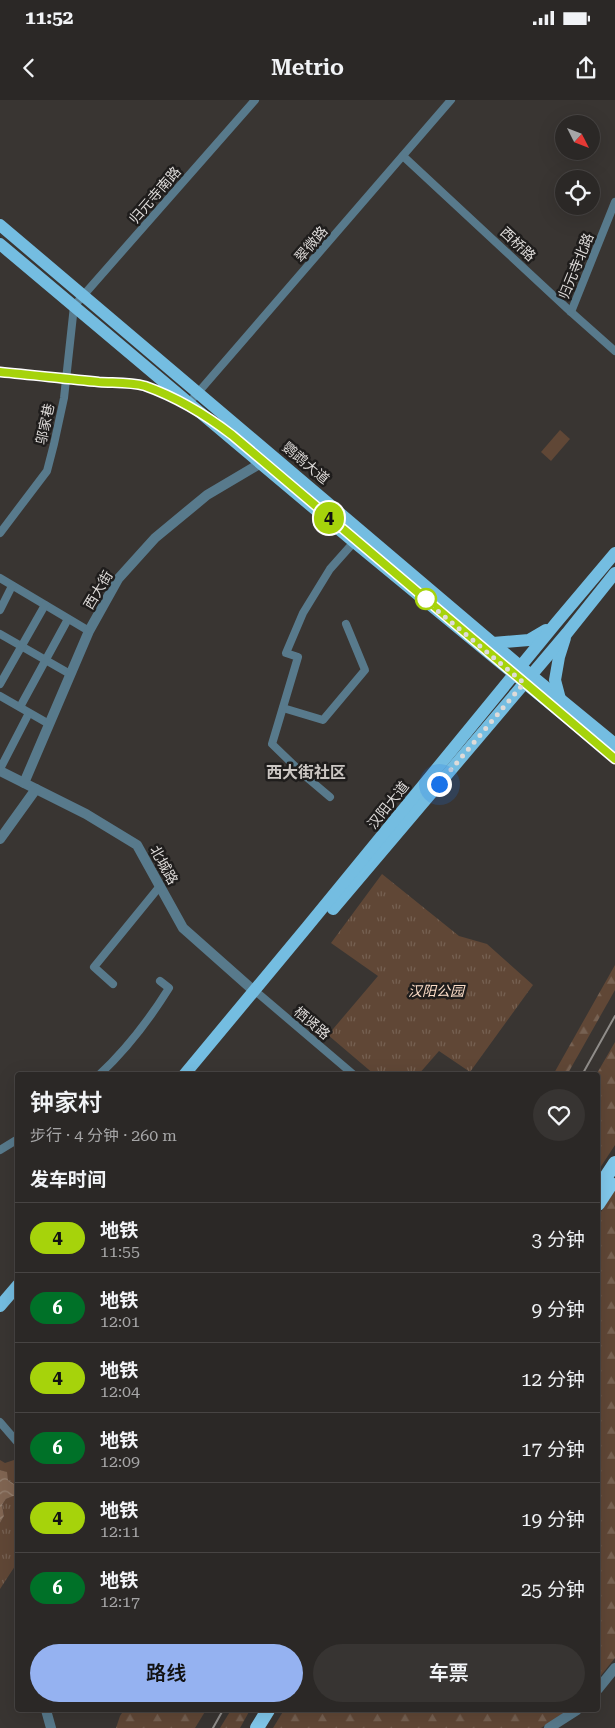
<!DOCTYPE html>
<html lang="zh">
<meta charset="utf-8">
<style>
body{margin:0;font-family:"Roboto Serif","Noto Sans SC",serif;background:#373432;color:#f1f3f6;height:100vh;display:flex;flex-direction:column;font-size:19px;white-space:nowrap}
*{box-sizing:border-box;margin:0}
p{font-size:16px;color:#a6a6a7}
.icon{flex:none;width:28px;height:28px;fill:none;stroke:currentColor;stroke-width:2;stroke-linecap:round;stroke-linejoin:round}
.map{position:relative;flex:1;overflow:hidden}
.panel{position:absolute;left:15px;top:972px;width:585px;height:640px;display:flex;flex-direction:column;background:#2b2826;border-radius:5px;box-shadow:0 5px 20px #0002,0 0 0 1px #474443}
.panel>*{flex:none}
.badge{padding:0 10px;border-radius:16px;font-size:18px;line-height:32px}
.needle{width:32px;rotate:132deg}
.buttons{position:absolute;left:555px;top:15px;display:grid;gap:10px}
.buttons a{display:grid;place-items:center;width:45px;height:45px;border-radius:50%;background:#2b2826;box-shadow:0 5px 20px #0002,0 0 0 1px #474443;font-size:25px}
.you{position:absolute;width:25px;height:25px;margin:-12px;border:4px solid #fff;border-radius:50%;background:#1a73e8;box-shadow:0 0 0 8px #1a73e833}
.map>.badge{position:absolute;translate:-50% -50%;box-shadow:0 0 0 2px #fff}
h2{padding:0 15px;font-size:19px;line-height:45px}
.round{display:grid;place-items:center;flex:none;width:52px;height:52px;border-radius:26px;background:#373432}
.head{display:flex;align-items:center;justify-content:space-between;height:85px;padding:0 15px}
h1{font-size:24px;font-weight:600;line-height:38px}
.primary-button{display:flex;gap:10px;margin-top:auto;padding:10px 15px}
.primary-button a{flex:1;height:58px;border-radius:30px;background:#95b2f1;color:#111;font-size:20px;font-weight:600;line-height:58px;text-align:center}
.primary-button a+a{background:#373432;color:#f1f3f6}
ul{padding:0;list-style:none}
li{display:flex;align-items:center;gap:15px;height:70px;padding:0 15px;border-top:1px solid #474443}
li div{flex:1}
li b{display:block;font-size:19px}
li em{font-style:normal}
li .badge{min-width:55px;font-weight:700;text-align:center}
.status{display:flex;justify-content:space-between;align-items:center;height:35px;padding:0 25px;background:#2b2826;direction:ltr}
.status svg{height:14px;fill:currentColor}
header{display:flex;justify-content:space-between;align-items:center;height:65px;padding:0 15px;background:#2b2826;font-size:22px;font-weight:600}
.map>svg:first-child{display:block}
.grass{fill:url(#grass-tufts)}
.forest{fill:url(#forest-firs)}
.pitch{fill:#604736}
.water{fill:url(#water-waves)}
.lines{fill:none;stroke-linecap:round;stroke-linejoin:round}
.minor{stroke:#587a8c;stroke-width:8}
.tertiary{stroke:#587a8c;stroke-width:10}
.primary{stroke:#74bde1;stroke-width:12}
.trunk{stroke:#82c9ec;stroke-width:14}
.rail{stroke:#908d8a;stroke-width:2}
.line-casing{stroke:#fff;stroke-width:11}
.line{stroke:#a6d30b;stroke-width:8}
.walk{stroke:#dedbd9;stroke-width:5;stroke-dasharray:0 9}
.stop-dot{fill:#fff;stroke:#a6d30b;stroke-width:2.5}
.labels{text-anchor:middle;stroke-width:5;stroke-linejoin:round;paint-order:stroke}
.street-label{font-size:14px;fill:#dedbd9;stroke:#1f1d1c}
.park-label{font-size:14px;font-style:italic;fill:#fcddc8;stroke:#1f1d1c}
.quarter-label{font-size:16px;font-weight:bold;fill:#ccc7c3;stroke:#1f1d1c}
</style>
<div class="status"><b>11:52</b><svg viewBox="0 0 49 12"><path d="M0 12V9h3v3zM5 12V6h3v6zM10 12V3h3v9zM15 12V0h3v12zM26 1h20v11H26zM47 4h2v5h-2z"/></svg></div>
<header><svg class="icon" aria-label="back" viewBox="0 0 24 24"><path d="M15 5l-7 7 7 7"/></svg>Metrio<svg class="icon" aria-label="share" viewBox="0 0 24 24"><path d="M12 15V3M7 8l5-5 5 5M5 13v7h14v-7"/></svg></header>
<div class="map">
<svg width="615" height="1628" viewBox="0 0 615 1628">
<defs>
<pattern id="grass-tufts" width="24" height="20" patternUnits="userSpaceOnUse" patternTransform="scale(1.25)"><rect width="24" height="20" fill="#604736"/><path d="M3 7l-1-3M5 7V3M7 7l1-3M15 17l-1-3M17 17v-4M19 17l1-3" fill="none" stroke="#766152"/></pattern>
<pattern id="forest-firs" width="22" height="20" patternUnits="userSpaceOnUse" patternTransform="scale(1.25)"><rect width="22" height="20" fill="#604736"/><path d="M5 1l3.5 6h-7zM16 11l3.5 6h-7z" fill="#766152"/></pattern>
<pattern id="water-waves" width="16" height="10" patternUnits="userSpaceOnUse" patternTransform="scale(1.25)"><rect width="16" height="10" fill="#806552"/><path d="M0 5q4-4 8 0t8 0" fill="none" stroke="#978272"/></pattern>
</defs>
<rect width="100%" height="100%" fill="#393532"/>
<!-- grass -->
<g class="grass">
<path d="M382,774L459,836L487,844L533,885L470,972L439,951L418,975H375L328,935L378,876L331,843Z"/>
<path d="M17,1359V1386L8,1380L6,1372L0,1370V1360L5,1363Z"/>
<path d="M17,1394V1463L0,1489V1423L4,1416L2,1405L6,1399Z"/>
</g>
<!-- forest -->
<g class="forest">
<path d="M615,865V890L567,975H553Z"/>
<path d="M615,942V1045L598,1071V975H596Z"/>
<path d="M615,1089V1558L598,1579V1117Z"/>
<path d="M124,1610H206L195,1628H116L120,1616Z"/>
<path d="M231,1610H250L240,1628H220Z"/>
<path d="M284,1610H568L541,1628H273Z"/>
</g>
<!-- pitch -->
<path class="pitch" d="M560,330L570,339L551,361L541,352Z"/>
<!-- water -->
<path class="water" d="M0,1370L7,1372L8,1380L17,1386L18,1394L6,1399L2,1405L4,1416L0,1423Z"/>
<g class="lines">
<!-- minor -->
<g class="minor">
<path d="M403,56L571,212L615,251"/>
<path d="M571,212L615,102"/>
<path d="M189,303L451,0"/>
<path d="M0,433L47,371L54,344L64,298L74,206L255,0"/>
<path d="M0,478L89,531"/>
<path d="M0,510L12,486"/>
<path d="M0,534L70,574"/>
<path d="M0,584L45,505"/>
<path d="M0,596L49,624"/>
<path d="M20,607L68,519"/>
<path d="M283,608L323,620L365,570L346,524"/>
<path d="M0,669L29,613"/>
<path d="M330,697L304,675L272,644L298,557L286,553L303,513L330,469L354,442"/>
<path d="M113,884L94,867L160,786"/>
<path d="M254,891L260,895L354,975"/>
<path d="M99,975C127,949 149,920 169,888L160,881"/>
<path d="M0,1050L18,1039"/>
<path d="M0,1322L18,1343"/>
</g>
<!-- tertiary -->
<g class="tertiary">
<path d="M0,671L86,714L137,745L183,828L254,891"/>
<path d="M24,683L89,531L118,479L155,438L207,395L261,363"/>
<path d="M0,739L36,689"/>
<path d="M598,1589L615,1568"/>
<path d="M46,1610L51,1628"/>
<path d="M549,1628L577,1610"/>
</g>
<!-- primary -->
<g class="primary">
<path d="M0,125L520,566L615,644"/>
<path d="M0,144L354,442L615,657"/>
<path d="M493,543L529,540L546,530"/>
<path d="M560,599L555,580L559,557L565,538"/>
<path d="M333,809L567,533L615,473"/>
<path d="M184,975L307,827L556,523L615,453"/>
<path d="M0,1206L18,1185"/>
</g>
<!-- trunk -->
<g class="trunk">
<path d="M598,1089L615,1063"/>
<path d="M598,1104L611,1084"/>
<path d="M257,1628L268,1610"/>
</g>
<!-- rail -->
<g class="rail">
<path d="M582,975L615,916"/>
<path d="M213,1628L223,1610"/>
</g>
</g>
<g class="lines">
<defs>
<path id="line" d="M0,272C33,275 66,279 99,282C115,283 130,282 145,286C176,297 206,315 232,335L615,659"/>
</defs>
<!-- line casing -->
<use href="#line" class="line-casing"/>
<!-- line -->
<use href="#line" class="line"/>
<!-- walk -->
<path class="walk" d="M426,499L427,502L524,583L439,684"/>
</g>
<!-- markers -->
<circle class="stop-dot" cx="426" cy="499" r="10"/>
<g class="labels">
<!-- street labels -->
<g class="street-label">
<text transform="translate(155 95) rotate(-49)" y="5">归元寺南路</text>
<text transform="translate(311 144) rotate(-49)" y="5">翠微路</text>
<text transform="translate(518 144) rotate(43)" y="5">西桥路</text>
<text transform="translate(576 166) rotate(-68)" y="5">归元寺北路</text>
<text transform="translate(45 324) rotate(-78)" y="5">邬家巷</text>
<text transform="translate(306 363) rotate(40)" y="5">鹦鹉大道</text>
<text transform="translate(98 490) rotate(-59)" y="5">西大街</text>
<text transform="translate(388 705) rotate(-51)" y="5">汉阳大道</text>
<text transform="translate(164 765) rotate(61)" y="5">北城路</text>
<text transform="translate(312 923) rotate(40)" y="5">栖贤路</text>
</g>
<!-- park labels -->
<g class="park-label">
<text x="436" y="896">汉阳公园</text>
</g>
<!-- quarter labels -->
<g class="quarter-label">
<text x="306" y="678">西大街社区</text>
</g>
</g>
</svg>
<div class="buttons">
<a><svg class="needle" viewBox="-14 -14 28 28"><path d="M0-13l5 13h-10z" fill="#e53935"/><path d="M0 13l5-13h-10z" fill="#a6a6a7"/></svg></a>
<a><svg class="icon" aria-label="locate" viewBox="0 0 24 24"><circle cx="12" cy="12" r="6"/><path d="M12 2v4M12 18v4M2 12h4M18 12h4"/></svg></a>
</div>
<div class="you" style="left:439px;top:684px"></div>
<b class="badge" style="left:329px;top:418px;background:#a6d30b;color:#111">4</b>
<section class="panel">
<div class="head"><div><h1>钟家村</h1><p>步行 · 4 分钟 · 260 m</p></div><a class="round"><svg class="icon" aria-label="heart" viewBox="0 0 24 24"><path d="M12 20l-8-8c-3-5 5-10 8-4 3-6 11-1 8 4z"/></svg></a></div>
<h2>发车时间</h2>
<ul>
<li><span class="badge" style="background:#a6d30b;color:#111">4</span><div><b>地铁</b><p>11:55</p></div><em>3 分钟</em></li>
<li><span class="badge" style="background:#007128;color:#fff">6</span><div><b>地铁</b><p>12:01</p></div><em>9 分钟</em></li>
<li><span class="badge" style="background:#a6d30b;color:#111">4</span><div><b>地铁</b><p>12:04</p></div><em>12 分钟</em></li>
<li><span class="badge" style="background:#007128;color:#fff">6</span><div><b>地铁</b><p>12:09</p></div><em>17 分钟</em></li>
<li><span class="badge" style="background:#a6d30b;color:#111">4</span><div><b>地铁</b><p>12:11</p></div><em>19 分钟</em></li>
<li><span class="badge" style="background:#007128;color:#fff">6</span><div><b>地铁</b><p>12:17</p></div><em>25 分钟</em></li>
</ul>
<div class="primary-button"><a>路线</a><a>车票</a></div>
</section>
</div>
